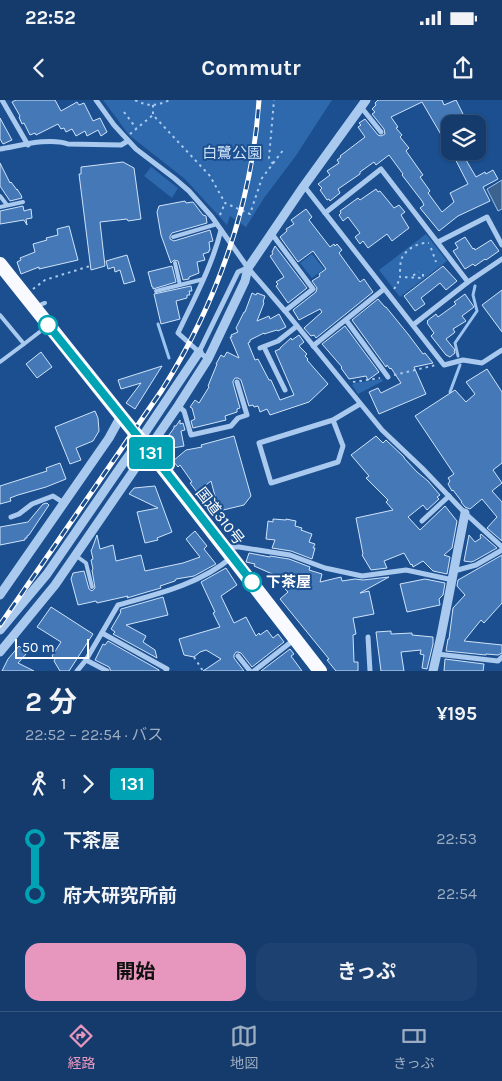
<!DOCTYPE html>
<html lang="ja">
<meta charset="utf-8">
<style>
body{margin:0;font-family:Karla,"Noto Sans JP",sans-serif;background:#1d4271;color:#f1f3f6;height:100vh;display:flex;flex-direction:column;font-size:19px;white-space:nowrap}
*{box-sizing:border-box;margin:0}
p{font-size:16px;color:#9dadc1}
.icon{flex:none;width:28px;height:28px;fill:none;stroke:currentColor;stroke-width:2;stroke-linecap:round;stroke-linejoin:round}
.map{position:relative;height:571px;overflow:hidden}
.sheet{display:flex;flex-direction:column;background:#143b6b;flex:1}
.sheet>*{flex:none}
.badge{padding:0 10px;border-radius:4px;font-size:18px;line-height:32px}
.controls{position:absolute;left:441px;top:15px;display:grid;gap:10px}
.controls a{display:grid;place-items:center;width:45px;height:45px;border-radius:10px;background:#143b6b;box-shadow:0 1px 4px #0004,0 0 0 1px #33557e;font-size:25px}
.scale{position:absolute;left:15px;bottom:12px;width:74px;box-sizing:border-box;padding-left:5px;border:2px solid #fff;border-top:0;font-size:14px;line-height:18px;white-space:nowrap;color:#fff;-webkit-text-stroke:4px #1b4f8f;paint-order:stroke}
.map>.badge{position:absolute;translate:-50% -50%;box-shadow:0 0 0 2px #fff}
.legs{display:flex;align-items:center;gap:8px;height:55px;padding:0 25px;font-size:16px}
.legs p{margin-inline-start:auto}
.overview{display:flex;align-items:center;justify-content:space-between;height:85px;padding:0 25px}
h1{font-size:28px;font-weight:700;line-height:38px}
.action{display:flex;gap:10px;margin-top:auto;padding:10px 25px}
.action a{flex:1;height:58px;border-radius:15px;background:#e797bd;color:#111;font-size:20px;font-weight:700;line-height:58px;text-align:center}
.action a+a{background:#1d4271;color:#f1f3f6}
ul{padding:0 25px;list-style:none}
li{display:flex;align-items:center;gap:18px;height:55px;font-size:19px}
li i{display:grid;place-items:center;width:8px;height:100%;margin:0 6px;background:currentColor}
li i::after{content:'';width:12px;height:12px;margin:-6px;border:4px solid;border-radius:50%;background:#143b6b}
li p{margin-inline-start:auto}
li:first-child i{background:linear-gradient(#0000 50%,currentColor 0)}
li:last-child i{background:linear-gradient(currentColor 50%,#0000 0)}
.status{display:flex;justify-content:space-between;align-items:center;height:35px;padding:0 25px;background:#143b6b;direction:ltr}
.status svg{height:14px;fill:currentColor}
header{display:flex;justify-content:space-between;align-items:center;height:65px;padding:0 25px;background:#143b6b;font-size:22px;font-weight:700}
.menu{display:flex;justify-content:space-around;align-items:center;height:70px;border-top:1px solid #33557e;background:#143b6b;font-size:14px;color:#9dadc1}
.menu a{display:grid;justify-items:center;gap:2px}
.menu .selected{color:#e797bd}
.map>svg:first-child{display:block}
.green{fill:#2e69ad}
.water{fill:#3c6290;stroke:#9cc4f0}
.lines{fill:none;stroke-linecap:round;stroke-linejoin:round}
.stream{stroke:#9cc4f0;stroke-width:3}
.building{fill:#4478b7;stroke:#cfe3fa}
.path{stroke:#a9c9ee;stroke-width:2;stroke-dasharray:2.5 4;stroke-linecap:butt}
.service{stroke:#a9c9ee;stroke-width:4}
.minor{stroke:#a9c9ee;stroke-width:5}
.tertiary{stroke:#a9c9ee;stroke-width:9}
.trunk{stroke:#f8faff;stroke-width:14}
.rail-casing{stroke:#fff;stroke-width:5}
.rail{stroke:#1b4f8f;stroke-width:3;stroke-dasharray:9;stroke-linecap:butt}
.line-1-casing{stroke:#fff;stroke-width:11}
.line-1{stroke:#00a3b4;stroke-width:8}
.stop-1-dot{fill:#fff;stroke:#00a3b4;stroke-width:2.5}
.labels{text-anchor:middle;stroke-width:4;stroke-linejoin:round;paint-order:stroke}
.park-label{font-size:15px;fill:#cfe3fa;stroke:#1b4f8f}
.street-label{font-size:15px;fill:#fff;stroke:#1b4f8f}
.stop-label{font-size:15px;font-weight:bold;fill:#fff;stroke:#1b4f8f;text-anchor:start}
</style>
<div class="status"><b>22:52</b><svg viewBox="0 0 49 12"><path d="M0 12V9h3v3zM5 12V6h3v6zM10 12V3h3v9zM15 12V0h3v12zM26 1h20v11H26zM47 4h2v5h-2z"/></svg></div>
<header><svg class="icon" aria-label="back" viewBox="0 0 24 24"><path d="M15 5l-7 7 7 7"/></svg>Commutr<svg class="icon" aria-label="share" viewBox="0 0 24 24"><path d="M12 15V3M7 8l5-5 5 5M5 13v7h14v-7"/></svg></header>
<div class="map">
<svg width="502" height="571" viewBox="0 0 502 571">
<rect width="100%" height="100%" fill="#1b4f8f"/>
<!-- green -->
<g class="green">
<path d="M103,0H332L295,57L264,98L246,127L230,116L227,125L185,79L129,35Z"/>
<path d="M151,67L178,88L172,98L144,76Z"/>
<path d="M426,134L447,161L400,197L379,170Z"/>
<path d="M312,154L324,169L312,178L300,163Z"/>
<path d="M382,279L383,281L358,294L352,285L355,283Z"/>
</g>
<!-- water -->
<path class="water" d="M502,80V109L498,111L487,89Z"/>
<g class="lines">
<!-- stream -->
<g class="stream">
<path d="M158,224L169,258"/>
<path d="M458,256L455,243L477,211L473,195L475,186"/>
<path d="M452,296L450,292L460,265"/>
</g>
</g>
<!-- building -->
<g class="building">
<path d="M16,0H55L61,11L77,2L79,5L84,3L93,21L100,18L107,32L101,36L98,30L87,36L85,31L76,36L72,29L66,32L64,28L61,29L58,24L36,35L35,33L30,35L24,23L22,24L19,17L20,16L12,2Z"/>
<path d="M378,0H442L444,5L456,0L468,24H450V50L422,2L391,17L398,27L396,28L402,35L400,37L409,48L406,51L423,75L420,77L430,91L428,93L442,112L454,102L450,93L468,84L451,51H483L466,60L476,77L485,72L486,74L493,70L498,79L483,87L490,101L458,116L439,131L420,108L424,105L422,101L402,75L403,74L389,55L376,65L374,62L360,72V74L338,89L340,93L330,101L329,99L327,100L320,90L322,88L318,84L330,75L327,71L339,63L337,60L341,57L340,56L365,37L358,27L361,25L359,23L365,19L378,35L381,36L385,34L384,29L372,14L375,12L372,9L376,5L375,3Z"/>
<path d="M0,18L12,40L3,44L0,39Z"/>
<path d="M123,62L134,68L141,119L128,121L127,119L100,122L105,166L91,170L79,74H81V67Z"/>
<path d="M0,63L10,83L11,82L17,90V89L21,95L22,98L10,101L0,86Z"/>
<path d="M376,89L378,92L380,91L394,108L399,105L405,112L401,115L409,128L392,141L387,134L368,148L363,141L360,144L355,137L360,133L348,117L343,121L339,115L341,113L340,111L358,98L360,100Z"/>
<path d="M185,101L186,103L193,102L203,115L206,116L207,123L172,133L170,136V139L174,141L210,130L213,141L209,142L210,150H209V152L203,154L205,160L197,162L199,173L189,177V179L183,180L178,161L174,160L171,163L161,135L157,112L159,106Z"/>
<path d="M23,106L24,111L31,109L32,118L26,119L27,125L24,120L0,124V111Z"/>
<path d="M306,109L312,117L309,120L330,147L334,144L335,146L337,144L342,150L339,153L360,182L364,179L373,192L316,238L314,235L311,236L304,228L322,212L320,209L299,220L293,210L316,192L317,188L312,181L320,176L319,174L326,169L313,151L298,162L280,137L287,131L286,129L294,124L291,120Z"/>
<path d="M69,126L78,160L39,169V167L21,174L17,162L21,160L20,158L35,152L33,144L47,140L46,138L58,135L57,129Z"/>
<path d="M465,137L473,149L474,148L475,150L491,140L499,151L486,160L485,159L475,166L473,164L465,169L453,151L458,148L455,143Z"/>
<path d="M275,146L307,188L288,203L276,186L278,184L276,182L284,177L270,156L273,154L272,152Z"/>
<path d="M127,155L135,181L124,184L120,170L115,172L114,167L108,169L106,161Z"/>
<path d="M172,166L176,182L153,189V187H152L148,172Z"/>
<path d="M443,166L457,181L446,190L440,183L421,198L425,204L415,211L404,196Z"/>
<path d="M191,186L192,191H189L190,195H187V198L176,201L180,219L161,224L154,194Z"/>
<path d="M502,190V232L482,205Z"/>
<path d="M252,193L256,195L257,193L265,196L263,202L264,203L257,221L269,216L270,219L279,214L286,227L278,231L277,230L264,234V233L250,240V242L248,243L255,260L258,259L269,280H271L280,300L294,295L275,251L280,249V248L291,238L292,240L299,235L304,242L299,246L307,254L305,256L308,259L307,260L328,284L309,302L270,315L267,309L260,312L258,306L254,307L253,305L249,306L241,280L238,278H235L233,281V283L240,308L237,309V312L225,316L226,320L193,328L191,321L195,319L192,308L190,307L195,300L199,303L209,287L208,286L217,264H216L221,255L224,257L227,252L239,258L230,237H232L231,235L238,232L236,228L244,212H245Z"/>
<path d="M465,194L474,207L462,216L466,221L453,229L455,232L454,233L446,239L455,250L454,251L455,253L450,257L446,255L431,236L434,233L427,223L428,222L427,221L436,214L438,217L456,204L454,202Z"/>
<path d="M378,199L385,207H386L408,234L423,254L425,253L433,263L414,267L426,294L379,314L369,292L378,288L381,293L401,283L391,268L390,269L387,265L386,267L352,220Z"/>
<path d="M345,226L379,272L368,280L366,276L349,279L341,268L342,267L322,244Z"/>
<path d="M41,252L52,267L37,278L26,264Z"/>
<path d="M162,266L135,309L126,303L141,283L121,289L118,280Z"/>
<path d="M487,269L502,292V363L493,370L502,383L492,391L502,402V441L487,428L497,417L482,399L470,409L465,407L461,402H462L453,390L452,391L448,384L450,381L448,378L454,374L415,316L455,290L466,302L475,294L466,282Z"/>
<path d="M95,311L98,318L99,331L93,341L76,348L81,360L70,364L55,327Z"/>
<path d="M180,320V324L183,323L185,330L181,331L184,346L173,348L169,335L174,328V326H176Z"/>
<path d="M234,336L251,396L244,405L219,411L211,381L197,392L190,383L192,382L180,365L178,367L173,361L186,350L202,347L201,345Z"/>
<path d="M376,336L383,343L386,340L404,357V358L417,372L428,381L440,395L437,397L439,399L427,410L423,405L408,417L420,430L445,406L457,421L452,448L444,455L450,457L447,474L433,471L423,461L413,467L412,464L411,465L404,453L384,461L387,468L371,470L362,455L363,454L356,418L393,410L386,402L388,400L366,378L369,376L351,355Z"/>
<path d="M60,363L66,379L46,387L18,395L10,398L11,401L0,404V386L47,371L46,368Z"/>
<path d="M155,386L172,432L157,438L158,440L145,443L137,412L158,408L129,394L134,388Z"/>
<path d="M47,403L49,405L29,435L27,436V438H25V440L0,445V427L28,422L43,404Z"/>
<path d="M273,419L286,420V419L296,421L295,426L302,428L301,430L312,434L309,442L315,444L313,448H315L312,459L291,451L272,448L275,440L266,439L268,421L273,422Z"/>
<path d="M195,431L207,446L204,449L216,464L194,476L176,479L175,481L160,486L161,488L147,492L127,498L128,496L97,503L96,501L78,505L71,479L73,473L84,471L89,489L92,491L95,488L92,470L93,469L91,460L93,459L91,450L92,449L97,435L100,449L113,445L116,461L141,455L145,471L183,463L200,457L186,439Z"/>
<path d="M481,434L497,448L474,461L471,462L464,461L469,435L475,442L481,438L480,436Z"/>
<path d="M249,453L270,457V456L289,459L310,467L309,470L322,474L320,482L341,477L342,481L355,479L363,480L389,477L360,493L369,491L374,514L353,518L356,534L353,535L354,562H358V571H336L327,560L329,559L280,499L288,492L285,489L293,483L254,466L255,464L246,462Z"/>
<path d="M502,455V503L484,523L481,520L464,541L502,545V553L498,555L486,554V555L446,551L448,539H449L453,508L465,495L457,486L458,480Z"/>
<path d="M226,468L237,485L221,496L234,523L246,517L256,536L259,533L260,535L267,530L273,538L278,534L284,542L252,567L241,553L238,552H236L234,555V558L244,571H203L221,559L206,550L200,552L194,557L184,555L179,539L220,527L213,513L215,512L201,482Z"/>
<path d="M425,479L445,483L443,495L439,499L440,505L407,512L400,484Z"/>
<path d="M163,497L168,515L126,525L146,536L143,542L155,550L157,558L113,534L115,532L111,529L121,512L120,511L121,509Z"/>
<path d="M51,507L93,534L69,571H60L54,561L55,559L52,556L61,542L37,527Z"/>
<path d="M391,531V534L412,533V535L433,537V544L427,569L422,568L424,555L420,554L421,550L401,552L404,571H381L376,532Z"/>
<path d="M108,541L159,570V571H111L109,567L95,560L103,544L105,545Z"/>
<path d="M19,546L27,553L18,563L34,571H2L8,559Z"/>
<path d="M290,549L294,554L291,556L302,571H261Z"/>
<path d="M445,559L484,564L483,571H444Z"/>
</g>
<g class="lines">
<!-- path -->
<g class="path">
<path d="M135,0C149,7 156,6 170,0"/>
<path d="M153,5V15L210,76L225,103L250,114L262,78L284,49"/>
<path d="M124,12L136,28"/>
<path d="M130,34L153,15"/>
<path d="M273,64L269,58L274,0"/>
<path d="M220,115L225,103"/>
<path d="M431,148L436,162"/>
<path d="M414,174V175L419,172"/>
<path d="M423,174V178L400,177C400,172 400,165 401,160C405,149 419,142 429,143"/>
<path d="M33,189L45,180L90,166"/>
<path d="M394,189L398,183L399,178"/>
<path d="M394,275L436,265"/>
<path d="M353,282L380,278"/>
<path d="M194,557L203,571"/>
</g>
<!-- service -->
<g class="service">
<path d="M0,96L7,105"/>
<path d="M0,107L23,102"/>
<path d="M173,137L217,124"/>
<path d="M175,163L180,185"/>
<path d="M156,191L204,179"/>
<path d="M37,207L42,204L45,203"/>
<path d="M0,215L24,244L46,227"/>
<path d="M0,262L24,244"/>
<path d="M75,455L86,463L92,487"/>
</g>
<!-- minor -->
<g class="minor">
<path d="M2,0L28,45"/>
<path d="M96,0L114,25L136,49L174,78L189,91L212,117L248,168L285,211L382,330L422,368L465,413L502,447"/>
<path d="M361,7L381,32"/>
<path d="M0,49C19,46 49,37 68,44L121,45L128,41"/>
<path d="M304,86L444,265L463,260L482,263L502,250"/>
<path d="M325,113L381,69L468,182L413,225"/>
<path d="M272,134L313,189L285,211"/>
<path d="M438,142L487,117L502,145"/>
<path d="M468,182L502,159"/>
<path d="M346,220L388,277"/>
<path d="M313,246L384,189"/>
<path d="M264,247L285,290"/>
<path d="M260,248L278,241L297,226"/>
<path d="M199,252L238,172L247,168"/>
<path d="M208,259L199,252L178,233C194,199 212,166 221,130"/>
<path d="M178,306L184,311L191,335L231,326L238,318L247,315L237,282"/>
<path d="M333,320L343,346L338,362L271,383L259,343L333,320L360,304"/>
<path d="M11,417L19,414L32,404L53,396L64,403"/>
<path d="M422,421L449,396"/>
<path d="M228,447H239L290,455L325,468L362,476L406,470L453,480"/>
<path d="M454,471L476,465L502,450"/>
<path d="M102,533L167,569L166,571"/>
<path d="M368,537L370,571"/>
<path d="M437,554L498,561L502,557"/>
<path d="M238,556L250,571"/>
<path d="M86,560L107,571"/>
<path d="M77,571L86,560L118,505C158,494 200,484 232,457"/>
<path d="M254,571L295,539"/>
</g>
<!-- tertiary -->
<g class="tertiary">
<path d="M0,495L109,338L121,316"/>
<path d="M0,530L47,474L122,365L140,340L199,252"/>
<path d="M0,552L55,485L178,306L208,259L245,181L248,168L301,90L366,0"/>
<path d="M433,571L441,536L465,413"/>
</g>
<!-- trunk -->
<path class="trunk" d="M0,164L121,316L148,349L320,571"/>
<defs>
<path id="rail" d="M0,525L162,290C217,203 252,104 259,0"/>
</defs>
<!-- rail casing -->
<use href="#rail" class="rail-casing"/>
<!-- rail -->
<use href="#rail" class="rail"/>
</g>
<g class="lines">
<defs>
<path id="line-1" d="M48,225L148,349L252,482"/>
</defs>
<!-- line-1 casing -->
<use href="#line-1" class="line-1-casing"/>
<!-- line-1 -->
<use href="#line-1" class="line-1"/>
</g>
<!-- markers -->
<g class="stop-1-dot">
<circle cx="48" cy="225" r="9"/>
<circle cx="252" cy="482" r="9"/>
</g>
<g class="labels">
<!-- park labels -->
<g class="park-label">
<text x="232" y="58">白鷺公園</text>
</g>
<!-- street labels -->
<g class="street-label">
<text transform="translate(220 416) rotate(52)" y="5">国道310号</text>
</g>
<!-- stop labels -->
<g class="stop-label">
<text x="266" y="487">下茶屋</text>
</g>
</g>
</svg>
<div class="controls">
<a><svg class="icon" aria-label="layers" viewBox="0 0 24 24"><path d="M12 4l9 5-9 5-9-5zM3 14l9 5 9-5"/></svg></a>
</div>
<div class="scale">50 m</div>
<b class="badge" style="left:151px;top:353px;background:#00a3b4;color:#fff">131</b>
</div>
<section class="sheet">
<div class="overview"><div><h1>2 分</h1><p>22:52 – 22:54 · バス</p></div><b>¥195</b></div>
<div class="legs"><svg class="icon" aria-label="walk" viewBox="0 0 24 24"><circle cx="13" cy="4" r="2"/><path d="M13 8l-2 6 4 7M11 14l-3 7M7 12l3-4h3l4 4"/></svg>1<svg class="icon" aria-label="forward" viewBox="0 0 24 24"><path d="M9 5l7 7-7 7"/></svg><b class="badge" style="background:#00a3b4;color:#fff">131</b></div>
<ul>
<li><i style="color:#00a3b4"></i><b>下茶屋</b><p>22:53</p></li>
<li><i style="color:#00a3b4"></i><b>府大研究所前</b><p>22:54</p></li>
</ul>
<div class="action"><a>開始</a><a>きっぷ</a></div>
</section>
<nav class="menu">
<a class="selected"><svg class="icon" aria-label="directions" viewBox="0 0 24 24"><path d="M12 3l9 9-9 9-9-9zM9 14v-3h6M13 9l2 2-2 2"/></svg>経路</a>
<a><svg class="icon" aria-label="map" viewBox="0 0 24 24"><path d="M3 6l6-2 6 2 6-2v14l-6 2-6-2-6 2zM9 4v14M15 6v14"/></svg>地図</a>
<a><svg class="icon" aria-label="tickets" viewBox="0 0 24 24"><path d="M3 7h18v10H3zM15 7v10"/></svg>きっぷ</a>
</nav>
